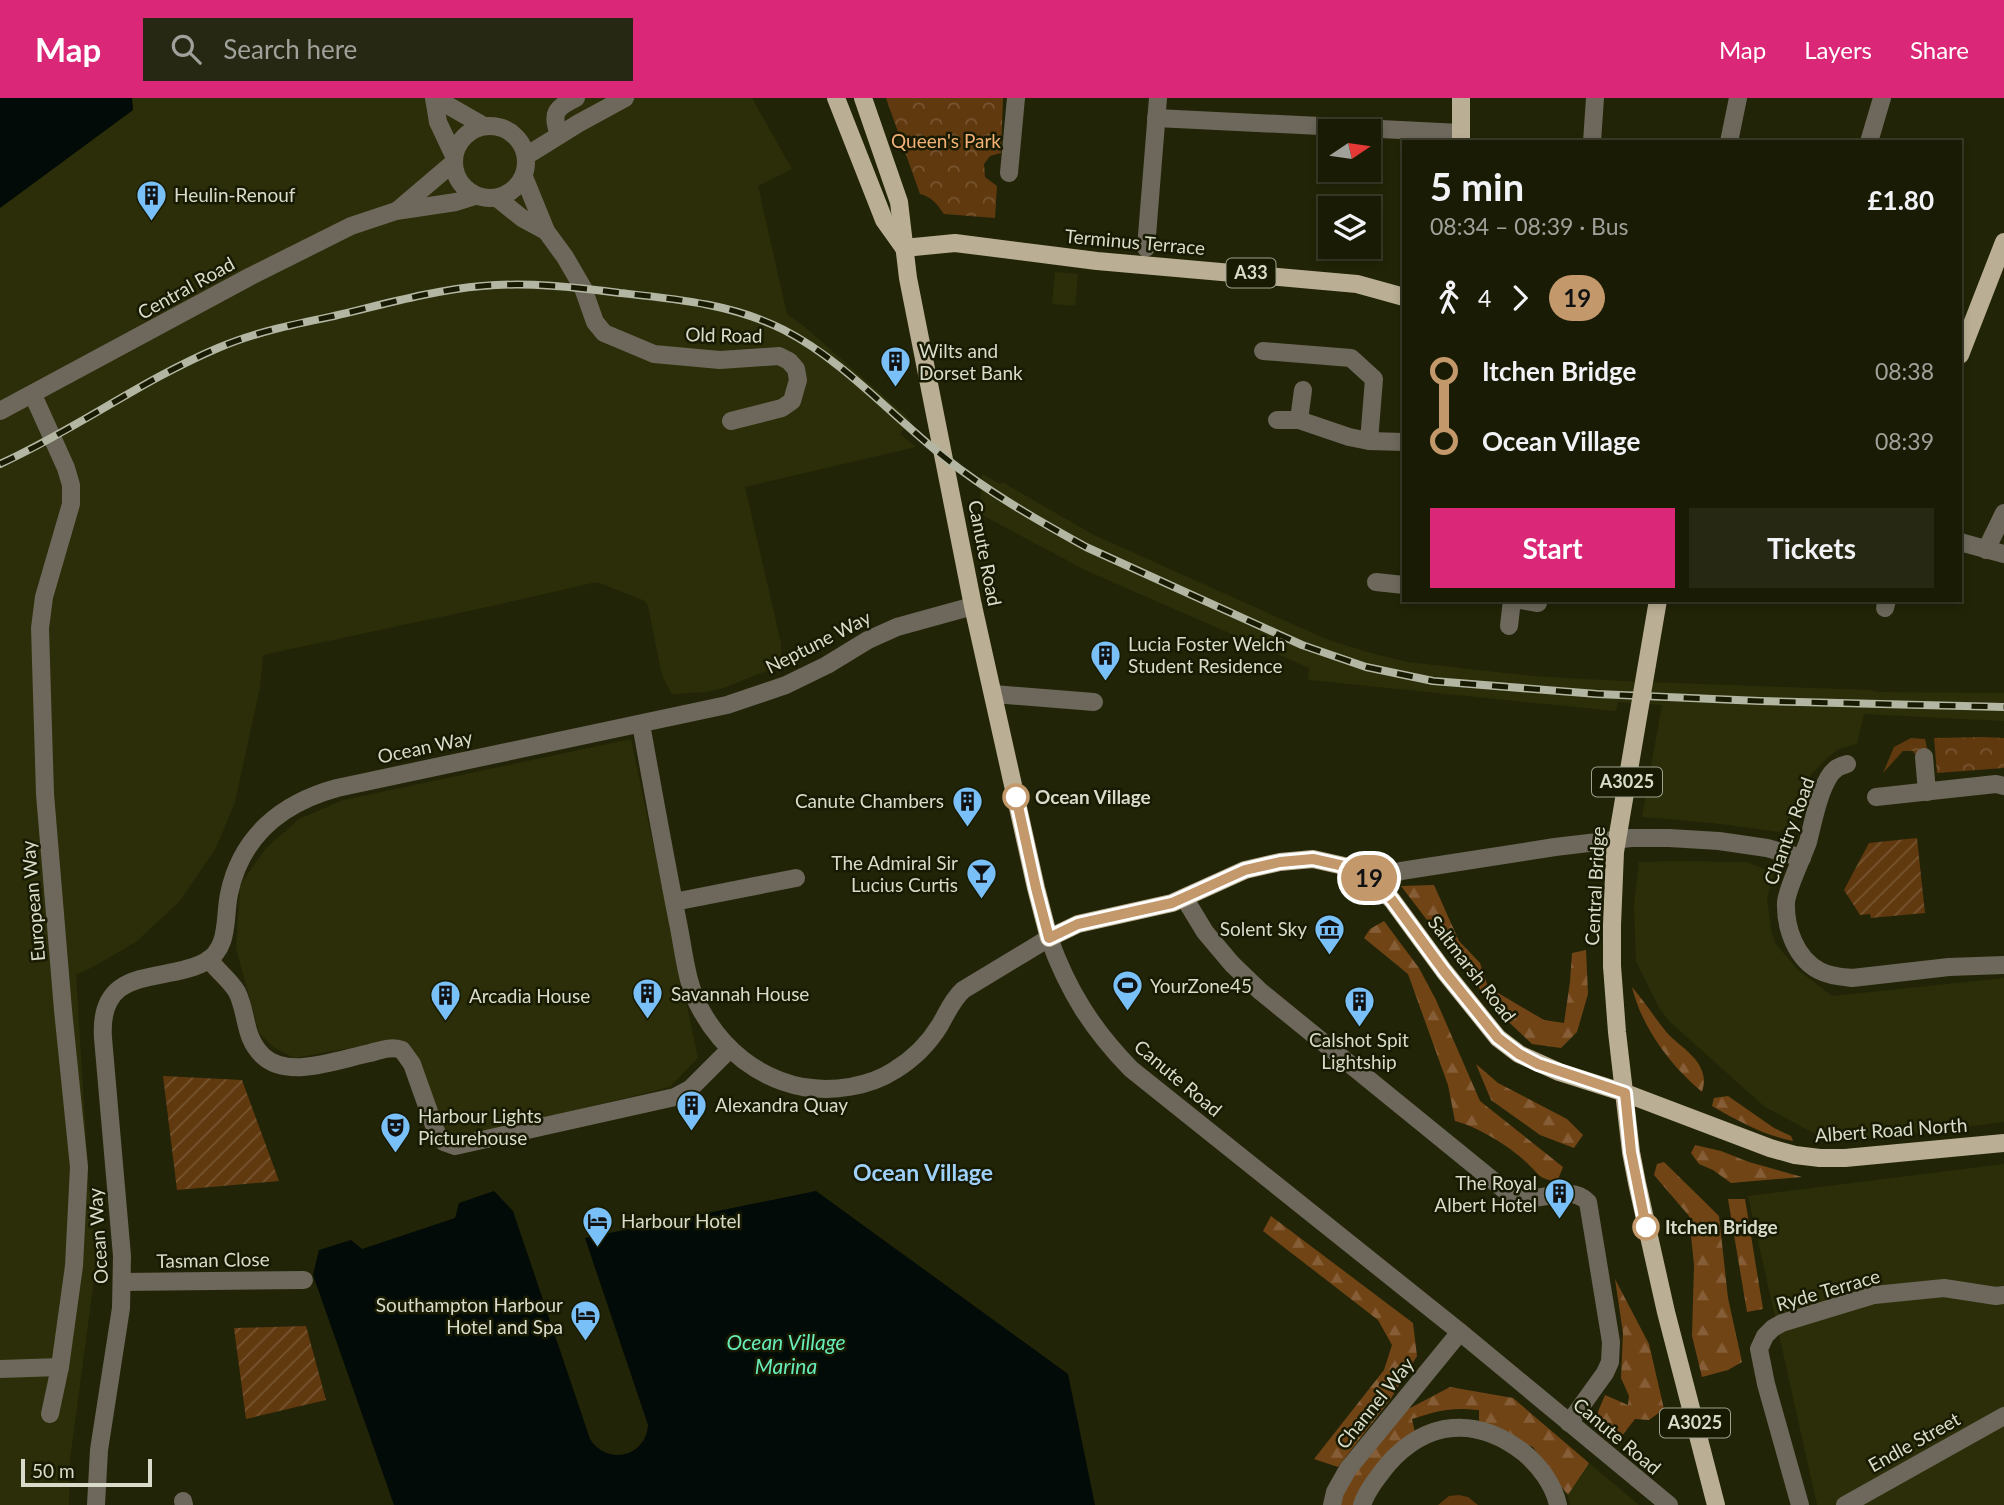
<!DOCTYPE html>
<meta charset="utf-8">
<style>
body{margin:0;font-family:Lato,sans-serif;background:#272813;color:#f1f3f6;height:100vh;display:flex;flex-direction:column;font-size:26px;white-space:nowrap}
*{box-sizing:border-box;margin:0}
p{font-size:23px;color:#9fa19a}
.icon{flex:none;width:38px;height:38px;fill:none;stroke:currentColor;stroke-width:2;stroke-linecap:round;stroke-linejoin:round}
.map{position:relative;flex:1;overflow:hidden}
.side{position:absolute;left:1402px;top:42px;width:560px;height:462px;display:flex;flex-direction:column;background:#1a1b05;border-radius:0px;box-shadow:0 4px 10px #0003,0 0 0 2px #383927}
.side>*{flex:none}
.badge{padding:0 14px;border-radius:23px;font-size:24px;line-height:46px}
.needle{width:46px;rotate:77deg}
.tools{position:absolute;left:1318px;top:21px;display:grid;gap:14px}
.tools a{display:grid;place-items:center;width:63px;height:63px;border-radius:0px;background:#1a1b05;box-shadow:0 4px 10px #0003,0 0 0 2px #383927;font-size:35px}
.scale{position:absolute;left:21px;bottom:18px;width:131px;box-sizing:border-box;padding-left:7px;border:4px solid #d9dccb;border-top:0;font-size:19px;line-height:24px;white-space:nowrap;color:#d9dccb;-webkit-text-stroke:5px #181b01;paint-order:stroke}
.map>.badge{position:absolute;translate:-50% -50%;box-shadow:0 0 0 4px #fff}
.legs{display:flex;align-items:center;gap:10px;height:77px;padding:0 28px;font-size:23px}
.legs p{margin-inline-start:auto}
.summary{display:flex;align-items:center;justify-content:space-between;height:119px;padding:0 28px}
h1{font-size:38px;font-weight:700;line-height:52px}
.action{display:flex;gap:14px;margin-top:auto;padding:14px 28px}
.action a{flex:1;height:80px;border-radius:0px;background:#db2777;color:#fff;font-size:28px;font-weight:700;line-height:80px;text-align:center}
.action a+a{background:#272813;color:#f1f3f6}
ul{padding:0 28px;list-style:none}
li{display:flex;align-items:center;gap:24px;height:70px;font-size:26px}
li i{display:grid;place-items:center;width:10px;height:100%;margin:0 9px;background:currentColor}
li i::after{content:'';width:18px;height:18px;margin:-9px;border:5px solid;border-radius:50%;background:#1a1b05}
li p{margin-inline-start:auto}
li:first-child i{background:linear-gradient(#0000 50%,currentColor 0)}
li:last-child i{background:linear-gradient(currentColor 50%,#0000 0)}
header{display:flex;align-items:center;gap:42px;box-sizing:border-box;height:98px;padding:0 35px;background:#db2777;color:#fff}
header strong{font-size:33px}
nav{display:flex;gap:38px;margin-inline-start:auto;font-size:24px}
.search{width:490px;height:63px;background:#272813;display:flex;align-items:center;gap:18px;box-sizing:border-box;padding:0 24px;border-radius:0px;color:#9fa19a;font-size:26px}
.map>svg:first-child{display:block}
.built{fill:#2b2e08}
.grass{fill:#61390f}
.forest{fill:url(#forest-firs)}
.park{fill:url(#park-crowns)}
.garden{fill:url(#garden-furrows)}
.water{fill:#020b07}
.lines{fill:none;stroke-linecap:round;stroke-linejoin:round}
.minor{stroke:#6d685b;stroke-width:18}
.major{stroke:#baaf94;stroke-width:18}
.rail-casing{stroke:#b3b6a2;stroke-width:8}
.rail{stroke:#181b01;stroke-width:5;stroke-dasharray:16;stroke-linecap:butt}
.major-bridge{stroke:#baaf94;stroke-width:18}
.line-1-casing{stroke:#fff;stroke-width:16}
.line-1{stroke:#c3986a;stroke-width:10}
.stop-1-dot{fill:#fff;stroke:#c3986a;stroke-width:3.5}
.labels{text-anchor:middle;stroke-width:5;stroke-linejoin:round;paint-order:stroke}
.shield{fill:#181b01;stroke:#9fa28e;stroke-width:2}
.shield-label{font-size:18px;font-weight:bold;fill:#d9dccb}
.park-label{font-size:19px;fill:#f4b175;stroke:#181b01}
.poi-label{font-size:19px;fill:#d9dccb;stroke:#181b01;text-anchor:start}
.street-label{font-size:19px;fill:#d9dccb;stroke:#181b01}
.stop-label{font-size:19px;font-weight:bold;fill:#d9dccb;stroke:#181b01;text-anchor:start}
.water-label{font-size:21px;font-style:italic;fill:#67ecbc;stroke:#181b01}
.quarter-label{font-size:23px;font-weight:bold;fill:#9ed1fb;stroke:#181b01}
</style>
<header>
<strong>Map</strong>
<div class="search"><svg class="icon" aria-label="search" viewBox="0 0 24 24"><circle cx="10" cy="10" r="6"/><path d="M15 15l6 6"/></svg>Search here</div>
<nav><a>Map</a><a>Layers</a><a>Share</a></nav>
</header>
<div class="map">
<svg width="2004" height="1407" viewBox="0 0 2004 1407">
<defs>
<pattern id="forest-firs" width="22" height="20" patternUnits="userSpaceOnUse" patternTransform="scale(1.75)"><rect width="22" height="20" fill="#714416"/><path d="M5 1l3.5 6h-7zM16 11l3.5 6h-7z" fill="#855e37"/></pattern>
<pattern id="park-crowns" width="20" height="18" patternUnits="userSpaceOnUse" patternTransform="scale(1.75)"><rect width="20" height="18" fill="#61390f"/><path d="M2 6a3 3 0 1 1 6 0M12 15a3 3 0 1 1 6 0" fill="none" stroke="#775531"/></pattern>
<pattern id="garden-furrows" width="10" height="10" patternUnits="userSpaceOnUse" patternTransform="scale(1.75)"><rect width="10" height="10" fill="#61390f"/><path d="M-1 1l2-2M0 10L10 0M9 11l2-2" fill="none" stroke="#775531"/></pattern>
</defs>
<rect width="100%" height="100%" fill="#222407"/>
<!-- built -->
<g class="built">
<path d="M132,0H752L792,71L758,88L787,216L806,230L904,316L911,323L900,336L916,349L745,389L781,545V564L771,571L724,590L707,594L672,596L662,578L648,508L645,503L597,484L492,508L263,557L260,589L235,704L216,750L179,804L136,844L91,870L76,877L89,1087L96,1167L70,1362L69,1407H0V110L133,12Z"/>
<path d="M1055,174L1078,176L1075,208L1052,206Z"/>
<path d="M982,376L1000,386L1002,384L1094,437L1326,541L1367,554L1407,564L1533,578L1620,583L1871,592L1877,594L2004,595V623L1864,616L1857,646L1839,651L1827,660L1810,678L1794,726L1779,734L1713,725L1642,719L1662,607L1618,604L1616,613L1308,582L1309,570L1087,473L982,417L980,409Z"/>
<path d="M631,641L698,960L670,989L459,1041L449,1039L442,1029L410,946L390,943L294,960L273,949L259,935L236,850L240,787L266,750L299,721L343,702Z"/>
<path d="M1676,763L1747,764L1774,775L1767,801L1772,836L1776,846L1797,871L1832,898L2004,880V1024L1846,1044L1821,1039L1765,1009L1670,924L1659,910L1636,863L1634,807L1639,764Z"/>
<path d="M2004,1066V1407H1817L1748,1098Z"/>
<path d="M1589,1365L1639,1407H1570L1568,1397Z"/>
</g>
<!-- grass -->
<path class="grass" d="M1459,1397L1468,1399L1478,1407H1438L1449,1398Z"/>
<!-- forest -->
<g class="forest">
<path d="M1434,787L1459,843L1480,865L1488,889L1544,922L1564,925L1570,884L1572,855L1586,852L1588,896L1577,934L1561,950L1532,946L1496,912L1401,788Z"/>
<path d="M1384,823L1419,870L1436,902L1480,1003L1563,1069L1557,1084C1536,1079 1541,1078 1526,1064C1508,1047 1478,1029 1455,1023L1448,987L1408,876L1364,840L1370,831Z"/>
<path d="M1632,889C1645,904 1656,922 1669,937C1680,948 1697,958 1702,973C1705,981 1704,987 1702,994C1670,967 1642,930 1632,889Z"/>
<path d="M1476,966L1498,985L1567,1021L1583,1037L1574,1050L1540,1037L1491,1002Z"/>
<path d="M1728,998L1774,1030L1791,1038L1793,1043C1763,1037 1738,1023 1712,1008L1714,1000Z"/>
<path d="M1695,1047L1721,1053L1749,1064L1802,1079L1731,1085L1713,1072L1699,1066L1691,1055Z"/>
<path d="M1664,1064L1719,1118L1728,1200L1742,1264L1728,1272L1702,1279L1692,1238L1694,1167L1689,1118L1654,1077L1657,1066Z"/>
<path d="M1728,1101H1745L1763,1211L1747,1214Z"/>
<path d="M1271,1118L1413,1225L1417,1258L1390,1302L1338,1369L1314,1361L1384,1272L1392,1247L1378,1222L1263,1133Z"/>
<path d="M1615,1181L1649,1246L1664,1311L1649,1322L1635,1321L1621,1339L1597,1316L1605,1297L1628,1307L1629,1298L1621,1280L1623,1235Z"/>
<path d="M1450,1289L1513,1300L1589,1365L1568,1397L1551,1376L1533,1349L1479,1326V1312C1451,1309 1439,1312 1412,1321L1415,1335L1358,1407H1340L1344,1387L1397,1317Z"/>
</g>
<!-- park -->
<g class="park">
<path d="M886,0H1003L1001,55L990,58L984,66L985,79L997,88L995,120L944,116C937,106 932,99 920,96Z"/>
<path d="M1984,639L2004,640V670L1937,675L1934,640Z"/>
<path d="M1911,640L1925,641L1928,655L1915,656L1913,653H1903L1883,675L1894,649Z"/>
</g>
<!-- garden -->
<g class="garden">
<path d="M1917,740L1925,815L1871,820L1870,816L1860,817L1844,792L1869,745Z"/>
<path d="M163,978L242,982L279,1083L177,1092Z"/>
<path d="M306,1228L326,1302L246,1321L234,1230Z"/>
</g>
<!-- water -->
<g class="water">
<path d="M0,0H132L133,12L0,110Z"/>
<path d="M494,1093L513,1113L590,1341C607,1368 646,1359 648,1327L585,1140L816,1093L1068,1276L1095,1407H394L313,1177L319,1152L351,1142L362,1151L455,1120L459,1105Z"/>
</g>
<g class="lines">
<!-- minor -->
<g class="minor">
<path d="M434,0L438,24L454,58"/>
<path d="M435,0L484,28"/>
<path d="M1156,20L1461,35"/>
<circle cx="490" cy="64" r="36"/>
<path d="M559,37C551,14 556,10 576,0"/>
<path d="M1592,44L1595,0"/>
<path d="M1729,44L1738,0"/>
<path d="M1869,44L1882,0"/>
<path d="M526,58L579,25L625,0"/>
<path d="M1009,75L1016,0"/>
<path d="M524,79L546,133L565,159L583,190L595,224L604,235L654,256L720,262L779,258L789,263L796,271L798,282L792,303L782,310L731,323"/>
<path d="M497,100L522,120L546,133"/>
<path d="M399,111L453,65"/>
<path d="M1146,150L1158,0"/>
<path d="M1263,253L1351,260L1374,281L1369,343"/>
<path d="M1303,292L1299,322L1349,339L1369,343L1404,344"/>
<path d="M33,297L66,370L71,387V406L44,499L40,530L45,696L63,912L79,1069L74,1168L60,1269L50,1316"/>
<path d="M0,313L251,178L351,128L396,113L456,104L475,98"/>
<path d="M1277,322H1299"/>
<path d="M1960,444L2004,456"/>
<path d="M1986,452L2004,415"/>
<path d="M1376,484L1404,487"/>
<path d="M1520,502L1538,505"/>
<path d="M1885,510L1887,502"/>
<path d="M1509,528L1512,502"/>
<path d="M994,596L1094,604"/>
<path d="M641,626C653,693 665,759 678,825C684,853 686,886 701,912C723,952 758,980 803,989C833,994 869,989 895,972C913,961 929,945 940,927C947,915 952,902 963,892L1049,840C1068,893 1092,931 1131,971L1460,1234L1669,1407"/>
<path d="M1924,659L1927,694"/>
<path d="M1847,666C1844,667 1840,668 1837,670C1821,680 1813,725 1808,744C1802,761 1788,788 1786,804C1785,830 1796,861 1820,873C1829,878 1842,879 1852,880L1949,869L2004,867"/>
<path d="M1876,699L1996,686L2004,688"/>
<path d="M1376,785L1401,773L1555,749L1631,740H1669L1719,743L1767,750L1802,760"/>
<path d="M1185,801L1205,834L1232,866L1260,893L1512,1098C1517,1099 1523,1100 1529,1100C1550,1100 1572,1088 1588,1104L1611,1244L1610,1264L1605,1275L1569,1325"/>
<path d="M674,804L796,780"/>
<path d="M209,861C217,873 230,882 237,894C248,916 243,939 263,958C288,982 340,961 370,955C381,952 391,948 402,952L412,966L437,1036L444,1044L455,1048L675,999L690,991L730,951"/>
<path d="M122,1184L304,1182"/>
<path d="M0,1271L60,1269"/>
<path d="M183,1403L184,1407"/>
<path d="M96,1407L99,1352L121,1210L122,1158L103,940C98,865 164,886 205,864C230,850 224,820 229,796C241,738 282,705 337,690L727,607L786,587L827,567L868,542L897,529L973,508"/>
<path d="M1332,1407L1335,1394L1348,1371L1460,1234"/>
<path d="M1362,1407C1367,1392 1378,1379 1388,1366C1427,1322 1476,1318 1523,1354C1539,1367 1554,1387 1558,1407"/>
<path d="M1800,1407L1766,1286L1759,1251L1765,1238L1773,1230L1782,1225L1874,1197L1944,1190L1996,1198L2004,1197"/>
<path d="M1845,1407L2004,1318"/>
</g>
<!-- major -->
<g class="major">
<path d="M836,0L884,122L904,150"/>
<path d="M863,0L899,104L908,180L973,508L1036,790L1049,840L1078,826L1172,805L1245,772L1280,764L1313,761L1344,768L1363,776L1376,785L1392,802L1444,873L1498,940L1519,956L1559,974L1625,995L1770,1050L1795,1057L1820,1060H1845L2004,1045"/>
<path d="M1461,44V0"/>
<path d="M904,150L955,145L1097,163L1357,186L1404,199"/>
<path d="M1960,257L2004,144"/>
<path d="M1612,868L1617,934L1631,1054L1637,1085L1666,1214L1716,1407"/>
</g>
<defs>
<path id="rail" d="M0,366C75,332 142,282 218,250C255,234 295,226 334,218C381,207 434,192 482,188C528,184 575,189 620,195C676,201 733,206 784,232C844,263 891,317 944,359C988,394 1037,422 1086,449L1302,547L1366,569L1433,583L1597,596L1760,603L2004,609"/>
</defs>
<!-- rail casing -->
<use href="#rail" class="rail-casing"/>
<!-- rail -->
<use href="#rail" class="rail"/>
<!-- major-bridge -->
<path class="major-bridge" d="M1612,868V827L1615,754L1658,502"/>
</g>
<g class="lines">
<defs>
<path id="line-1" d="M1016,699L1036,790L1049,840L1078,826L1172,805L1245,772L1280,764L1313,761L1344,768L1363,776L1376,785L1392,802L1444,873L1498,940L1519,956L1538,966L1625,995L1631,1054L1646,1129"/>
</defs>
<!-- line-1 casing -->
<use href="#line-1" class="line-1-casing"/>
<!-- line-1 -->
<use href="#line-1" class="line-1"/>
</g>
<!-- icons -->
<defs>
<symbol id="building-pin" viewBox="-11 -11 22 30"><path d="M0 17L-7.5 6A9.5 9.5 0 1 1 7.5 6Z" fill="#79bff8" stroke="#181b01"/><path d="M-4-6H4V6H1V3H-1V6H-4ZM-2.5-4.3h1.7v1.8h-1.7ZM.8-4.3h1.7v1.8H.8ZM-2.5-1h1.7V.8h-1.7ZM.8-1h1.7V.8H.8Z" fill="#111"/></symbol>
<symbol id="bar-pin" viewBox="-11 -11 22 30"><path d="M0 17L-7.5 6A9.5 9.5 0 1 1 7.5 6Z" fill="#79bff8" stroke="#181b01"/><path d="M-6-5H6L.8 .8V4.5H3.5V6h-7V4.5H-.8V.8Z" fill="#111"/></symbol>
<symbol id="museum-pin" viewBox="-11 -11 22 30"><path d="M0 17L-7.5 6A9.5 9.5 0 1 1 7.5 6Z" fill="#79bff8" stroke="#181b01"/><path d="M0-6L6-3V-2H-6V-3ZM-5-1h2V3h-2ZM-1-1h2V3h-2ZM3-1h2V3H3ZM-6 4H6V6H-6Z" fill="#111"/></symbol>
<symbol id="stadium-pin" viewBox="-11 -11 22 30"><path d="M0 17L-7.5 6A9.5 9.5 0 1 1 7.5 6Z" fill="#79bff8" stroke="#181b01"/><path d="M0-5a6.5 5 0 1 0 0 10a6.5 5 0 1 0 0-10ZM-3.5-1.8h7v3.6h-7Z" fill="#111"/></symbol>
<symbol id="theatre-pin" viewBox="-11 -11 22 30"><path d="M0 17L-7.5 6A9.5 9.5 0 1 1 7.5 6Z" fill="#79bff8" stroke="#181b01"/><path d="M-5-5.5Q0-4 5-5.5V0Q5 5 0 6Q-5 5-5 0ZM-3.3-2.5H-1v1.5H-3.3ZM1-2.5H3.3v1.5H1ZM-2.8 1Q0 5.5 2.8 1Z" fill="#111"/></symbol>
<symbol id="hotel-pin" viewBox="-11 -11 22 30"><path d="M0 17L-7.5 6A9.5 9.5 0 1 1 7.5 6Z" fill="#79bff8" stroke="#181b01"/><path d="M-6-4.5h1.5V1H6V5H4.5V3h-9V5H-6ZM-4 0a1.8 1.8 0 1 1 3.6 0ZM.5 0V-2.5h3Q6-2.5 6 0Z" fill="#111"/></symbol>
</defs>
<g fill-rule="evenodd">
<use href="#building-pin" x="134" y="80" width="35" height="47"/>
<use href="#building-pin" x="878" y="246" width="35" height="47"/>
<use href="#building-pin" x="1088" y="540" width="35" height="47"/>
<use href="#building-pin" x="950" y="686" width="35" height="47"/>
<use href="#bar-pin" x="964" y="758" width="35" height="47"/>
<use href="#museum-pin" x="1312" y="814" width="35" height="47"/>
<use href="#stadium-pin" x="1110" y="870" width="35" height="47"/>
<use href="#building-pin" x="630" y="878" width="35" height="47"/>
<use href="#building-pin" x="428" y="880" width="35" height="47"/>
<use href="#building-pin" x="1342" y="886" width="35" height="47"/>
<use href="#building-pin" x="674" y="990" width="35" height="47"/>
<use href="#theatre-pin" x="378" y="1012" width="35" height="47"/>
<use href="#building-pin" x="1542" y="1078" width="35" height="47"/>
<use href="#hotel-pin" x="580" y="1106" width="35" height="47"/>
<use href="#hotel-pin" x="568" y="1200" width="35" height="47"/>
</g>
<!-- markers -->
<g class="stop-1-dot">
<circle cx="1016" cy="699" r="12"/>
<circle cx="1646" cy="1129" r="12"/>
</g>
<g class="labels">
<!-- shield labels -->
<g class="shield">
<rect x="1226.5" y="160.5" width="49" height="29" rx="5"/>
<rect x="1592" y="669.5" width="70" height="29" rx="5"/>
<rect x="1660" y="1310.5" width="70" height="29" rx="5"/>
</g>
<g class="shield-label">
<text x="1251" y="181">A33</text>
<text x="1627" y="690">A3025</text>
<text x="1695" y="1331">A3025</text>
</g>
<!-- park labels -->
<g class="park-label">
<text x="946" y="50">Queen's Park</text>
</g>
<!-- poi labels -->
<g class="poi-label">
<text x="174" y="104">Heulin-Renouf</text>
<text x="919" y="260">Wilts and<tspan x="919" dy="22">Dorset Bank</tspan></text>
<text x="1128" y="553">Lucia Foster Welch<tspan x="1128" dy="22">Student Residence</tspan></text>
<text x="944" y="710" text-anchor="end">Canute Chambers</text>
<text x="958" y="772" text-anchor="end">The Admiral Sir<tspan x="958" dy="22">Lucius Curtis</tspan></text>
<text x="1307" y="838" text-anchor="end">Solent Sky</text>
<text x="1150" y="895">YourZone45</text>
<text x="671" y="903">Savannah House</text>
<text x="469" y="905">Arcadia House</text>
<text x="1359" y="949" text-anchor="middle">Calshot Spit<tspan x="1359" dy="22">Lightship</tspan></text>
<text x="715" y="1014">Alexandra Quay</text>
<text x="418" y="1025">Harbour Lights<tspan x="418" dy="22">Picturehouse</tspan></text>
<text x="1537" y="1092" text-anchor="end">The Royal<tspan x="1537" dy="22">Albert Hotel</tspan></text>
<text x="621" y="1130">Harbour Hotel</text>
<text x="563" y="1214" text-anchor="end">Southampton Harbour<tspan x="563" dy="22">Hotel and Spa</tspan></text>
</g>
<!-- street labels -->
<g class="street-label">
<text transform="translate(1135 144) rotate(5)" y="7">Terminus Terrace</text>
<text transform="translate(186 190) rotate(-29)" y="7">Central Road</text>
<text transform="translate(724 237) rotate(1)" y="7">Old Road</text>
<text transform="translate(985 455) rotate(79)" y="7">Canute Road</text>
<text transform="translate(818 544) rotate(-27)" y="7">Neptune Way</text>
<text transform="translate(425 649) rotate(-12)" y="7">Ocean Way</text>
<text transform="translate(1789 733) rotate(-70)" y="7">Chantry Road</text>
<text transform="translate(1595 788) rotate(-87)" y="7">Central Bridge</text>
<text transform="translate(33 803) rotate(-95)" y="7">European Way</text>
<text transform="translate(1472 871) rotate(52)" y="7">Saltmarsh Road</text>
<text transform="translate(1178 980) rotate(40)" y="7">Canute Road</text>
<text transform="translate(1891 1032) rotate(-4)" y="7">Albert Road North</text>
<text transform="translate(98 1138) rotate(-94)" y="7">Ocean Way</text>
<text transform="translate(213 1162) rotate(-1)" y="7">Tasman Close</text>
<text transform="translate(1828 1192) rotate(-16)" y="7">Ryde Terrace</text>
<text transform="translate(1375 1305) rotate(-51)" y="7">Channel Way</text>
<text transform="translate(1617 1338) rotate(40)" y="7">Canute Road</text>
<text transform="translate(1914 1344) rotate(-29)" y="7">Endle Street</text>
</g>
<!-- stop labels -->
<g class="stop-label">
<text x="1035" y="706">Ocean Village</text>
<text x="1665" y="1136">Itchen Bridge</text>
</g>
<!-- water labels -->
<g class="water-label">
<text x="786" y="1252">Ocean Village<tspan x="786" dy="24">Marina</tspan></text>
</g>
<!-- quarter labels -->
<g class="quarter-label">
<text x="923" y="1083">Ocean Village</text>
</g>
</g>
</svg>
<div class="tools">
<a><svg class="needle" viewBox="-14 -14 28 28"><path d="M0-13l5 13h-10z" fill="#e53935"/><path d="M0 13l5-13h-10z" fill="#9fa19a"/></svg></a>
<a><svg class="icon" aria-label="layers" viewBox="0 0 24 24"><path d="M12 4l9 5-9 5-9-5zM3 14l9 5 9-5"/></svg></a>
</div>
<div class="scale">50 m</div>
<b class="badge" style="left:1369px;top:780px;background:#c3986a;color:#111">19</b>
<section class="side">
<div class="summary"><div><h1>5 min</h1><p>08:34 – 08:39 · Bus</p></div><b>£1.80</b></div>
<div class="legs"><svg class="icon" aria-label="walk" viewBox="0 0 24 24"><circle cx="13" cy="4" r="2"/><path d="M13 8l-2 6 4 7M11 14l-3 7M7 12l3-4h3l4 4"/></svg>4<svg class="icon" aria-label="forward" viewBox="0 0 24 24"><path d="M9 5l7 7-7 7"/></svg><b class="badge" style="background:#c3986a;color:#111">19</b></div>
<ul>
<li><i style="color:#c3986a"></i><b>Itchen Bridge</b><p>08:38</p></li>
<li><i style="color:#c3986a"></i><b>Ocean Village</b><p>08:39</p></li>
</ul>
<div class="action"><a>Start</a><a>Tickets</a></div>
</section>
</div>
